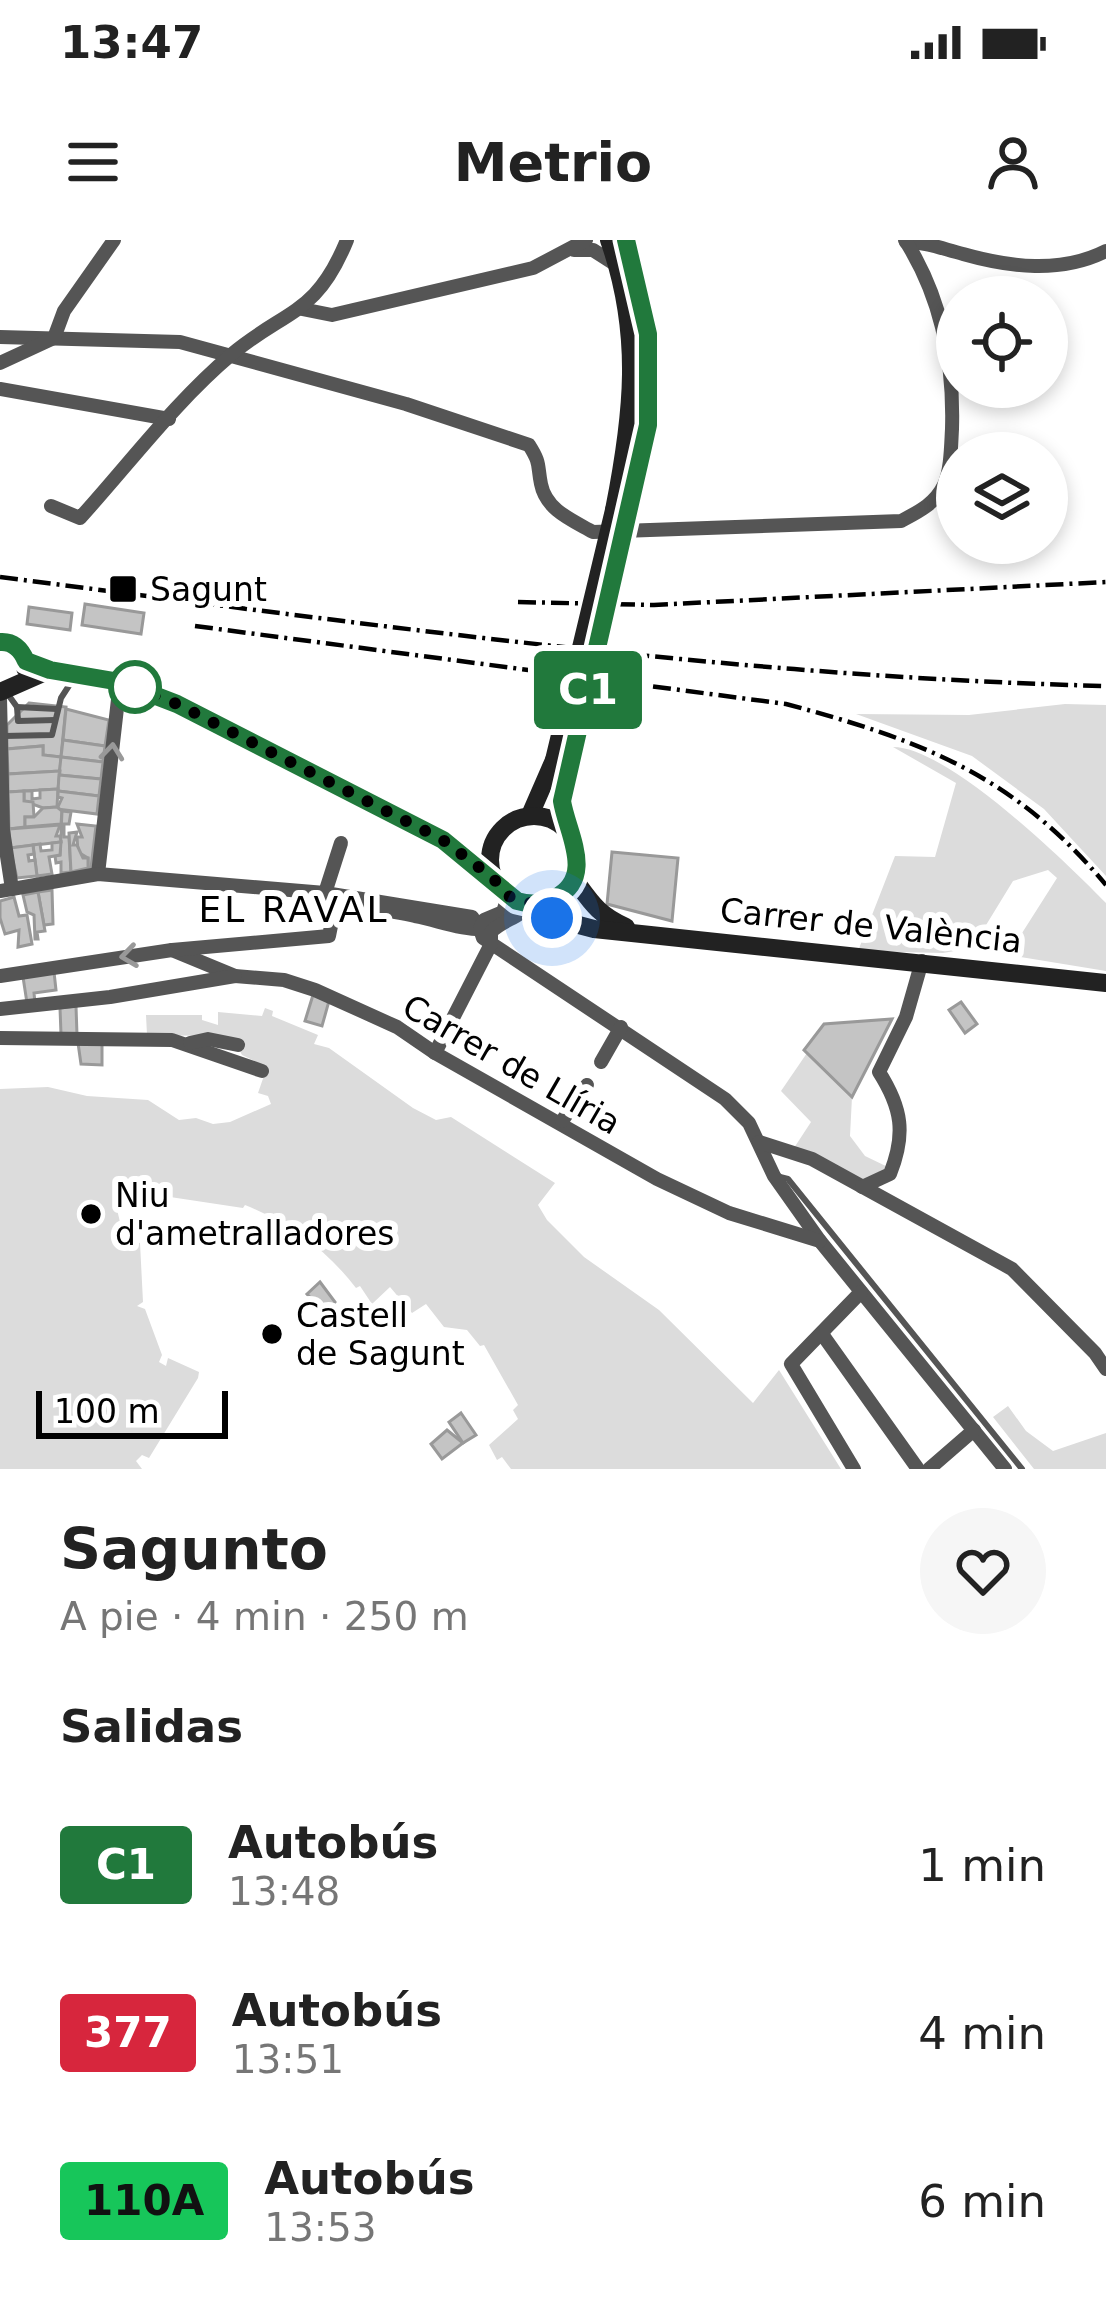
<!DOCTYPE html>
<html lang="es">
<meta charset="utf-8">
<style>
body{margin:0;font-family:"DejaVu Sans",sans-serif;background:#f6f6f6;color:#222;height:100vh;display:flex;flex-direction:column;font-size:45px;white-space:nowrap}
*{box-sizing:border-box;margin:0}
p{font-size:39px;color:#767676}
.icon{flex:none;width:66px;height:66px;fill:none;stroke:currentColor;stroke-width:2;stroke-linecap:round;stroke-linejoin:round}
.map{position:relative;height:1229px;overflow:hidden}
.side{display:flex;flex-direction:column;background:#fff;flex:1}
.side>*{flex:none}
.badge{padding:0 24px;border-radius:9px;font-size:42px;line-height:78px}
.controls{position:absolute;left:936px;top:36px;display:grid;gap:24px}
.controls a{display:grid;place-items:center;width:132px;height:132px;border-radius:50%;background:#fff;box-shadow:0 6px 18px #0003;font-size:60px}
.scale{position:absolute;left:36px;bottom:30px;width:192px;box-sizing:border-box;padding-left:12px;border:6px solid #000;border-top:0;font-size:33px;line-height:42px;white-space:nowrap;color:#000;-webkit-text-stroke:9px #fff;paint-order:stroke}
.you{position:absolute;width:60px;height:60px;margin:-30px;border:9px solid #fff;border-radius:50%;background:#1a73e8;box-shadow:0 0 0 18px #1a73e833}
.map>.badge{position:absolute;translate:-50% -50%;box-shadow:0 0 0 6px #fff}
h2{padding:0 60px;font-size:45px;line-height:108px}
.round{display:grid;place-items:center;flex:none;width:126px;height:126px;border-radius:63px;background:#f6f6f6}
.headline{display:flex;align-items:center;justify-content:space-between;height:204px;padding:0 60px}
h1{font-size:57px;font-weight:700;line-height:90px}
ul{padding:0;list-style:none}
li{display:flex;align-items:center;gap:36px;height:168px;padding:0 60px}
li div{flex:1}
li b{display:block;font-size:45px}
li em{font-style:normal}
li .badge{min-width:132px;font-weight:700;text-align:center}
.status{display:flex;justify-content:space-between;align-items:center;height:84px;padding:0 60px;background:#fff;direction:ltr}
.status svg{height:33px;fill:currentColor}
header{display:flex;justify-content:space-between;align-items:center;height:156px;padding:0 60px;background:#fff;font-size:54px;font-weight:700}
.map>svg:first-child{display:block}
.green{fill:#dcdcdc}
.building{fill:#c4c4c4;stroke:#999;stroke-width:3}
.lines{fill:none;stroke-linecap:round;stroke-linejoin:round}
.lane{stroke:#555;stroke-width:6}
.street{stroke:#555;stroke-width:14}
.secondary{stroke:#222;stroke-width:18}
.rail{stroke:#000;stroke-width:4.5;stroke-dasharray:18 6 3 6;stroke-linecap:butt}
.secondary-bridge{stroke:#222;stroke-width:18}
.oneway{stroke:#999}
.line-casing{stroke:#fff;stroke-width:27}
.line{stroke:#21793c;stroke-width:18}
.walk{stroke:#000;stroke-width:12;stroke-dasharray:0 21.6}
.poi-dot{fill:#000;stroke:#fff;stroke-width:4.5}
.stop-dot{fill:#fff;stroke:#21793c;stroke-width:6}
.labels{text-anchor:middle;stroke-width:12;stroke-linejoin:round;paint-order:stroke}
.poi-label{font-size:33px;fill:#000;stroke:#fff;text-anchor:start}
.street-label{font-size:33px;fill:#000;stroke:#fff}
.neighbourhood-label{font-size:36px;letter-spacing:3px;fill:#000;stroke:#fff}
</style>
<div class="status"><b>13:47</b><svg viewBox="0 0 49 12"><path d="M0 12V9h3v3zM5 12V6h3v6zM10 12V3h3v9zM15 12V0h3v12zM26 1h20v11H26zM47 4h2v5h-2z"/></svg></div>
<header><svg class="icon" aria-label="menu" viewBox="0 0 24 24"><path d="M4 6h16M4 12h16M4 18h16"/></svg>Metrio<svg class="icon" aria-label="person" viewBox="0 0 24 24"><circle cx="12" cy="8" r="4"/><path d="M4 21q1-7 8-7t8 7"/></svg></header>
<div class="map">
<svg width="1106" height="1229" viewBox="0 0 1106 1229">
<rect width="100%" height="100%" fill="#fff"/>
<!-- green -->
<g class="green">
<path d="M1065,464L1106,465V636L1044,569L972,516L856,474L969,475Z"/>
<path d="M893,507C948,507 1067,623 1106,663V731L1008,715L1057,638L1048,630L1013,641L972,708L943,713L858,711L895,616L935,617L956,543Z"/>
<path d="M265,768L273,771L272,776L318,795L314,804L329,808L413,868L436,880L451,877L555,943L538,965L547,980L584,1017L659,1070L753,1163L779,1130L841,1229H511L502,1217L497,1220L489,1205L518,1179L513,1170L518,1165L484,1105L480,1106L467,1090L444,1087L426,1064L412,1073L390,1047L372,1064L360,1046L356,1048C326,1009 290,983 245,965L243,968L137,952L115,961L124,999L140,1003L143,1062L137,1066L145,1069L162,1115L159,1122L166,1126L168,1118L199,1132L198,1138L149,1218L142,1215L136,1221L142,1229H0V849L48,847L87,856L148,860L179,880L196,878L213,884L230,882L271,864L268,856L258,853L267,827L242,815L236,803L212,796L147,795L146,775H202V780L218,785V772L262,776Z"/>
<path d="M807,813L852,857L850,896L865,916L892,929L862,947L794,908L811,882L781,851Z"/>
<path d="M1008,1166L1026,1191L1053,1211L1106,1193V1229H1034L993,1177Z"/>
</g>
<!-- building -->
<g class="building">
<path d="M85,364L144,373L141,394L82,385Z"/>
<path d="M29,367L72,373L70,390L27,384Z"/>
<path d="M29,463L66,467L61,517L43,515V506L7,509V485Z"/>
<path d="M66,469L109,480L105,506L63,500Z"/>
<path d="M63,500L105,506L103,522L61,517Z"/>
<path d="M43,506V515L61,517L60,531L8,534L7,509Z"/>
<path d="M61,517L103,522L101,539L59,535Z"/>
<path d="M60,531L58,549L8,552V534Z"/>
<path d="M59,535L101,539L99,556L58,551Z"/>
<path d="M58,549L57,567L43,568L24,561V551H32V559L40,558V550Z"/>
<path d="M24,551V561L33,562L34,577H25V587L9,589L8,552Z"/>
<path d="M58,551L99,556L97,574L57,569L62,558L58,557Z"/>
<path d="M57,567L62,571L61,584L25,587V577H34L43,568Z"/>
<path d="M62,571L71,572L69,584H64V597H69L71,632L61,633V622L56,623L55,616L60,615Z"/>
<path d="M77,584L96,586L91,628H88V618L78,612L77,597H82Z"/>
<path d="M60,585L56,596H60L61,602L10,608L9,589Z"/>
<path d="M77,592L73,605H77L83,618H88V628L71,632L69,593Z"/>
<path d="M61,602L60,615L49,617L52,634L37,636L33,605L40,604L41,611L52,610V603Z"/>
<path d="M33,605L34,614L28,615L29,621L35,620L37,636L17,638L10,608Z"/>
<path d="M612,612L678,618L672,681L607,664Z"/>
<path d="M52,650L53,684L44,685L38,652Z"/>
<path d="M38,652L45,691L37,692L38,699H35L34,675L27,672L23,655Z"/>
<path d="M14,657L19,676L27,675L32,704L18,707L19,690L5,694L0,678V661Z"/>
<path d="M54,732L56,750L34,753L35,763H27L23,737Z"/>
<path d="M313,755L329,761L322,786L305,781Z"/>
<path d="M961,762L977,784L965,793L949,770Z"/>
<path d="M76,766L77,795L61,794L60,768Z"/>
<path d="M892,779L852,857L804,810L824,784Z"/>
<path d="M78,803L102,804V825L81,824Z"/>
<path d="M320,1042L335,1062L326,1075L307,1054Z"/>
<path d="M461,1173L476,1195L463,1203L449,1182Z"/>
<path d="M447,1190L463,1203L442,1219L431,1204Z"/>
</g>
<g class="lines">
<!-- lane -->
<g class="lane">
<path d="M7,453L17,467L18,481L55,480"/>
<path d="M17,467L57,469"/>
<path d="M4,496L52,495L61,458L72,441"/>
<path d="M780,937L788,939L1022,1229"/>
</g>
<!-- street -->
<g class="street">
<path d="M906,2C927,2 943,9 963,14C1009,27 1061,34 1106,11"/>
<path d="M574,10H593L618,26"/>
<path d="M302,69L332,75L533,28L586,0"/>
<path d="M0,97L180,102L406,164L529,205C541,224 537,224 541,244C546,270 572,280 593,292L901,281C918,272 935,264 944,245C951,230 951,206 952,189C954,122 942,58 905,0"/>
<path d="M0,123L54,98L64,71L114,0"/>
<path d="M0,149L169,179"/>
<path d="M51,266L80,278C129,224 176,161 232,114C286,69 316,76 347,0"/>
<path d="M0,458L3,590L12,649"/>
<path d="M98,634L120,442"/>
<path d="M0,651L98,634L325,653L472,677L480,689C457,689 437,680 415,676C378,667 340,668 303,657L302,653"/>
<path d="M325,653L341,603"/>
<path d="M508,656L503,672L484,680L480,689L483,698L725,859L749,883L774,936L820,1001L1005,1229"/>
<path d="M172,710L235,736L284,740L315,750L397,787L435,813L657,939L729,973L820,1001"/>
<path d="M0,736L172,710L329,696L335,666"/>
<path d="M0,769L110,757L235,736"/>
<path d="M0,798L172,800L262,831"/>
<path d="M190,803L208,799L238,805"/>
<path d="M435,813L491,704V692C502,680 520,678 529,665"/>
<path d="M601,822L621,787"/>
<path d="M562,881L587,845"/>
<path d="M759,902L812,919L1012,1029L1095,1113L1106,1129"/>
<path d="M862,947L890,934C906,894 902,868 879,832L906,777L922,721"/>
<path d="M822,1094L918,1229"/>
<path d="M854,1229L791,1124L861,1052"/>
<path d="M929,1229L974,1190"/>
</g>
<!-- secondary -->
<g class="secondary">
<path d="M609,0C642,94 633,174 614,270"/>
<path d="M626,0C659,97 650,174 631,271"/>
<path d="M0,402L8,401L22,410L25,428"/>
<path d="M26,421L50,430L120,442L177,464L443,600L493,638"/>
<path d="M0,452L50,430"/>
<path d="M530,575L554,520"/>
<circle cx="534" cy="620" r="44"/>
<path d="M574,639C591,662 598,675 626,687"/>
<path d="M534,664L552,678L594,689L1106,743"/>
</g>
<!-- rail -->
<g class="rail">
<path d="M0,337C368,384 735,437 1106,446"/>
<path d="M518,362L654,365L1106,342"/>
<path d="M195,386L786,464C920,500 1013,534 1106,645"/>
</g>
<!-- secondary-bridge -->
<g class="secondary-bridge">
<path d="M554,520L614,270"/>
<path d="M561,561L631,271"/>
</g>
</g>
<!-- one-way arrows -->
<defs><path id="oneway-chevron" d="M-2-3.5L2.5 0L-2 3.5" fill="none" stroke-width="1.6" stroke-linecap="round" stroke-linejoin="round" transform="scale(3)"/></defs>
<g class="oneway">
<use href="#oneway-chevron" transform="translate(112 512) rotate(-84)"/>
<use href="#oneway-chevron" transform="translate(129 716) rotate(172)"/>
</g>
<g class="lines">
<defs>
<path id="line" d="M0,402C13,401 21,409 26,421L50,430L120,442L177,464L443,600L517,661C530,665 542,665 555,658C596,637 567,593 562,561L648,185V94L626,0"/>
</defs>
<!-- line casing -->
<use href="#line" class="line-casing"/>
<!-- line -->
<use href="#line" class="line"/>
<!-- walk -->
<path class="walk" d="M135,447L177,464L443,600L493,638L508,656L533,664L552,678"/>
</g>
<!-- markers -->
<g class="poi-dot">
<rect x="108" y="334" width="30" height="30" rx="6"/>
<circle cx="91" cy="974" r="12"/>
<circle cx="272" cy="1094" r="12"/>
</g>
<circle class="stop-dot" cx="135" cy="447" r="24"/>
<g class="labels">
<!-- poi labels -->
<g class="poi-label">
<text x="150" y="361">Sagunt</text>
<text x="115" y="967">Niu<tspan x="115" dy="38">d'ametralladores</tspan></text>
<text x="296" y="1087">Castell<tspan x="296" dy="38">de Sagunt</tspan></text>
</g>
<!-- street labels -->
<g class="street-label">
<text transform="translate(871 685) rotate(6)" y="12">Carrer de València</text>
<text transform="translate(512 824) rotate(30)" y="12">Carrer de Llíria</text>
</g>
<!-- neighbourhood labels -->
<g class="neighbourhood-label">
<text x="294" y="682">EL RAVAL</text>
</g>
</g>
</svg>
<div class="controls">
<a><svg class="icon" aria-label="locate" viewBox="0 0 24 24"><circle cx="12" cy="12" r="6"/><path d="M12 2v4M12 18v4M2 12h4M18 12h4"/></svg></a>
<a><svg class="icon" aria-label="layers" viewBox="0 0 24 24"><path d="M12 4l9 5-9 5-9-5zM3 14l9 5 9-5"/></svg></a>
</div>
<div class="scale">100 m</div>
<div class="you" style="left:552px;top:678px"></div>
<b class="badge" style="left:588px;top:450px;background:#21793c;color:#fff">C1</b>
</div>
<section class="side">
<div class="headline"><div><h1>Sagunto</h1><p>A pie · 4 min · 250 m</p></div><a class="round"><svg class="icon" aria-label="heart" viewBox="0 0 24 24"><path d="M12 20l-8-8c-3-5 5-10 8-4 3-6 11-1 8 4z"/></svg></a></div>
<h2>Salidas</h2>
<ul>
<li><span class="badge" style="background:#21793c;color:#fff">C1</span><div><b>Autobús</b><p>13:48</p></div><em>1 min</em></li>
<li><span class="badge" style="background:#d7263d;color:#fff">377</span><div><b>Autobús</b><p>13:51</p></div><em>4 min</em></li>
<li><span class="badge" style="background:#17c65a;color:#111">110A</span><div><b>Autobús</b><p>13:53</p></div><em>6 min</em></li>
</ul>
</section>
